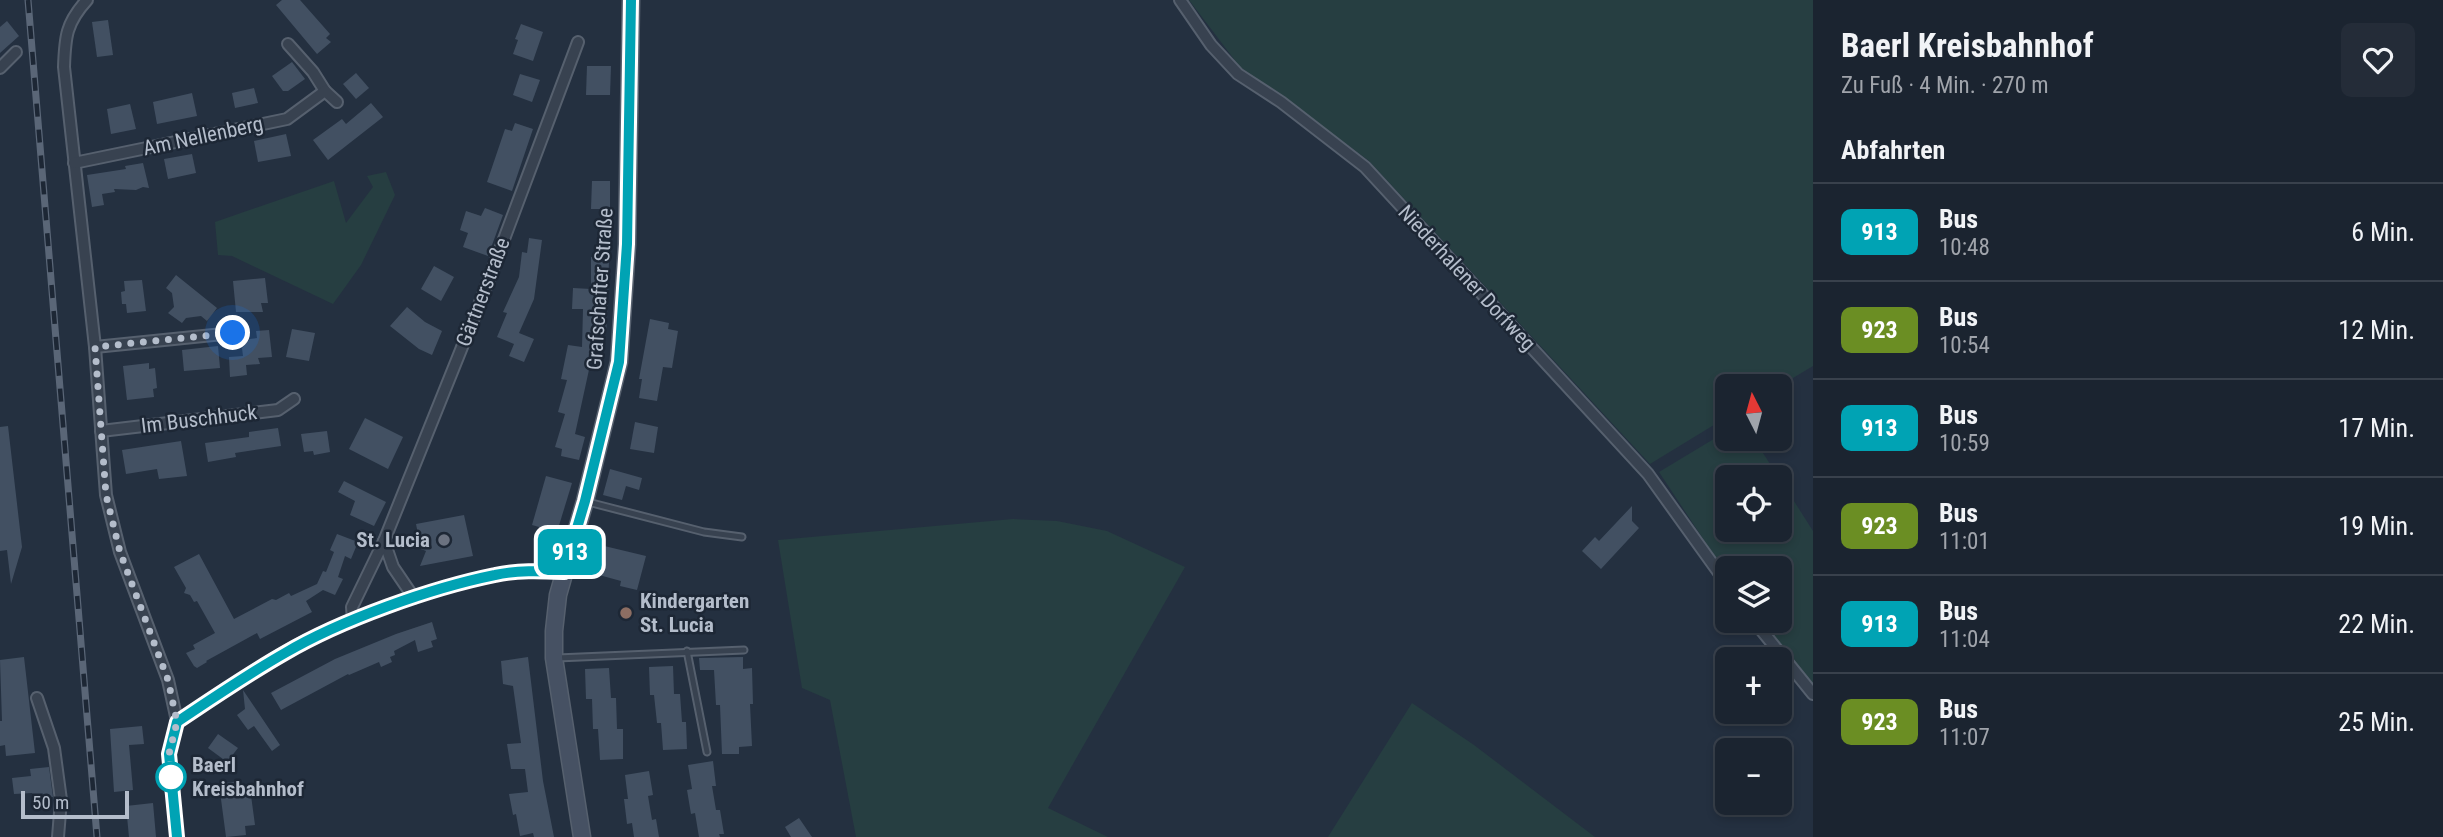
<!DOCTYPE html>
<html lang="de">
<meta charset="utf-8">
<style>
body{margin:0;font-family:"Roboto Condensed",sans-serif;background:#242c38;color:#f1f3f6;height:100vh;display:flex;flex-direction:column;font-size:26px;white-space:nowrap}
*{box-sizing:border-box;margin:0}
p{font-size:23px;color:#a0a4ab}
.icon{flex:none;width:38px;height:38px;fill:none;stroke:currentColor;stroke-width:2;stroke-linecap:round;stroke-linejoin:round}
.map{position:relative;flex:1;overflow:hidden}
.sheet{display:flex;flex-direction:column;background:#1b2430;width:630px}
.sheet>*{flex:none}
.badge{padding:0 14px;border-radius:10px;font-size:24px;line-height:46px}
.needle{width:46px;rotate:354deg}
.tools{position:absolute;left:1715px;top:374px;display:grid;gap:14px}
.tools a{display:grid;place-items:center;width:77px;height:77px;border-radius:10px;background:#1b2430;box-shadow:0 4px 10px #0003,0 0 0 2px #39414c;font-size:35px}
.scale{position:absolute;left:21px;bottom:18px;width:108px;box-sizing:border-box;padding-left:7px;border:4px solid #b4bdcb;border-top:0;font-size:19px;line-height:24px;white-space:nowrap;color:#b4bdcb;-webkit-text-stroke:5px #1d2735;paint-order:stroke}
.you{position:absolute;width:35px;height:35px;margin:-18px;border:5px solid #fff;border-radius:50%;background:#1a73e8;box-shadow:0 0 0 10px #1a73e833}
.map>.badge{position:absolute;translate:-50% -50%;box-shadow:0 0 0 4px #fff}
h2{padding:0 28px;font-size:26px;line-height:63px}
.round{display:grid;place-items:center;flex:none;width:74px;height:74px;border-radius:10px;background:#242c38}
.summary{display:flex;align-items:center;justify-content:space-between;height:119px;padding:0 28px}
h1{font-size:33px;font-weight:700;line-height:52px}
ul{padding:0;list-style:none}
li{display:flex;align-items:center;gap:21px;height:98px;padding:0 28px;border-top:2px solid #39414c}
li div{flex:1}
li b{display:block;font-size:26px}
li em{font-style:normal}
li .badge{min-width:77px;font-weight:700;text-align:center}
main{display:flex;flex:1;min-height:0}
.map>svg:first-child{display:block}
.green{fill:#263e41}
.building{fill:#425062}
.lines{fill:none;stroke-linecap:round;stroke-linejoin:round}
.service-casing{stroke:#56606e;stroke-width:9}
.minor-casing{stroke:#56606e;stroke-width:14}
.secondary-casing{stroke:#56606e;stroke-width:19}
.service{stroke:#384250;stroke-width:5}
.minor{stroke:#384250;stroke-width:10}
.secondary{stroke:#465163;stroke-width:16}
.rail-casing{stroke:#5a6677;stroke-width:7}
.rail{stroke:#1d2735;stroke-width:4.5;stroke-dasharray:13;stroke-linecap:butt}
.line-casing{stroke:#fff;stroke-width:16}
.line{stroke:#00a3b4;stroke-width:10}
.walk{stroke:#b4bdcb;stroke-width:7;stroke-dasharray:0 12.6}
.worship-dot{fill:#6b7280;stroke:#1d2735;stroke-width:2.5}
.education-dot{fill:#8d6e63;stroke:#1d2735;stroke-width:2.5}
.stop-dot{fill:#fff;stroke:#00a3b4;stroke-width:3.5}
.labels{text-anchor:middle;stroke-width:5;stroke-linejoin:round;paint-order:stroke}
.street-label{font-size:21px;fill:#b4bdcb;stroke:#1d2735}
.poi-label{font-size:21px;font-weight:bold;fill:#b4bdcb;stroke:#1d2735;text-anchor:end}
.stop-label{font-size:21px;font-weight:bold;fill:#b4bdcb;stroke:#1d2735;text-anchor:start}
</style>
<main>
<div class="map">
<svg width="1813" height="837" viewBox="0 0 1813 837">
<rect width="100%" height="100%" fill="#243040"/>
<!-- green -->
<g class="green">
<path d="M1189,0H1813V366L1778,387H1727V417L1650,464L1368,160L1240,67Z"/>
<path d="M386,172L395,195L361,265L333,304L232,256L218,255L215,222L334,181L346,223L373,187L367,176Z"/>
<path d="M1727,431V439H1754L1779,478H1727V530H1780V479L1813,531V686L1759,621H1780V569H1727V575L1659,472Z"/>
<path d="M1013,519L1057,521L1107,531L1185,567L1048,808L1108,837H856L830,700L802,688L778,540Z"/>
<path d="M1412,703L1474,745L1595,837H1328Z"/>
</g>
<!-- building -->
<g class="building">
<path d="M282,0H300L330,34L326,38L331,42L317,54L276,5Z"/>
<path d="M108,20L113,55L97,57L92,22Z"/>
<path d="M7,21L19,36L0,53V27Z"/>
<path d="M521,24L543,32L533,61L513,54L518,40L515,39Z"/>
<path d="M292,62L305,79L288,91H283L272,76Z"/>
<path d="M587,66H611L610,95H586Z"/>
<path d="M356,73L369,88L356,99L343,84Z"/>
<path d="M520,74L540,80L532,102L513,95Z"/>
<path d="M254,88L258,103L235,108L232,93Z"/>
<path d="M192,93L197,116L157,124L153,102Z"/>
<path d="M371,103L383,117L328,160L313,140L342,119L346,124Z"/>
<path d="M130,104L136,129L111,134L107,109Z"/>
<path d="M515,123L533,129L512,191L487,182L505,129L512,131Z"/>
<path d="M286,134L291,156L258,162L254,141Z"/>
<path d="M192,154L196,173L168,179L164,159Z"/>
<path d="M143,163L149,188L143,187L136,190L114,189L115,192L102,194L104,205L92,207L87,175L126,169L125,166Z"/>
<path d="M592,181H610V209H591Z"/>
<path d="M485,208L503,215L488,256L463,247L468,233L460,230L466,211L481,216Z"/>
<path d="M529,238L542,240L534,299L519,333L534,339L524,362L509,356L514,344L497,337L507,313L503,312L519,277L522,252L527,253Z"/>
<path d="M591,257H609L608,303L606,334L597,333L575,434L585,437L579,460L561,456L562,449L555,447L565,414L558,412L567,380L561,379L568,345L582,347L583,309H572L573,288L591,289Z"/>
<path d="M434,266L454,277L441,301L421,289Z"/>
<path d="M176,275L217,308L207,321L201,316L186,318L182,323L168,313L174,307L172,293L166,288Z"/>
<path d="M265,278L268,303H261L263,312H236L233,281Z"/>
<path d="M142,280L146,311L127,313L126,304H122L121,292L125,291L124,281Z"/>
<path d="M407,307L425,322L442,331L432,355L419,349L390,326Z"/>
<path d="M650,319L669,323L668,329L678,331L672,368L663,367L657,401L639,398L642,379H639Z"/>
<path d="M292,329L315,333L309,361L286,357Z"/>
<path d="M269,330L272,357L258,358L260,364L246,365L247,375L230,377L229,357L243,356L242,348L250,339L257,338L256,331Z"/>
<path d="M218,346L220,368L184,371L182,350Z"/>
<path d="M149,363V369L155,368L157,388L153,389L154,397L127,400L123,366Z"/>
<path d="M365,418L403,437L388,469L349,449Z"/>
<path d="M635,422L658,427L654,453L630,449Z"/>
<path d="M8,426L22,547L11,584L7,550L0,551V427Z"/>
<path d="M278,428L281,446L235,453L236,457L208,462L205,443L249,437V432Z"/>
<path d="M327,431L330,452L314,455L313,451L304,452L301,434Z"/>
<path d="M181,441L187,476L159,479L157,469L126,474L122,450Z"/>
<path d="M610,469L642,478L639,490L626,486L622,500L603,495Z"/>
<path d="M546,476L572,483L557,532L532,525Z"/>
<path d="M344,481L386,502L374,526L350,515L355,501L338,492Z"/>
<path d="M1632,506V521L1639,528L1601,569L1582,551L1595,537L1599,541Z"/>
<path d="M464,515L473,556L420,566L426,551L421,549L416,524Z"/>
<path d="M337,534L358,542L351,559L345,556L338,577L343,579L335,595L323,590L306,601L312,612L260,639L257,633L206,661L207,662L197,668L194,666L186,653L195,649L193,645L215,633L197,601L194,602L190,595L184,593L186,588L174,567L199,554L234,619L272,599L276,600L289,593L291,596L317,584L323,571L326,572L334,552L330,550Z"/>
<path d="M596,544L646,556L637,590L620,586L621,581L588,572Z"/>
<path d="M432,622L437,639L431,641L433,647L418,652L415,640L394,651L395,655L390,657L392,662L381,667L379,662L349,675L348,674L281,710L271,693L335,659L396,634Z"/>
<path d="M24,657L35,753L6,756L5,745L0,746V721H2L0,660Z"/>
<path d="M528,657L543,781L554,837H534L533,833L520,836L516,814L513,815L509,794L528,792L525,769H511L507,744L521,743L513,686L503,684L501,661Z"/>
<path d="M743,657V669L752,668L753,704H750L752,746L739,747V754H722L720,705H716L714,670H700L699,658Z"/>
<path d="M673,666L674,694H680L682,722H686L687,749L663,750L661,723H657L654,695H650L649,667Z"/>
<path d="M609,668L611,698H616L617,729H623V759L600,760L598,729H593L592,699H586L585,669Z"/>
<path d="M243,690L280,745L272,751L254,726L248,730L237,715L245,709Z"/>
<path d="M142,726L144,744L129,745L133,790L114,792L110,729Z"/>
<path d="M218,734L238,748L227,762L208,748Z"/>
<path d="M713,761L716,786H712L716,810H720L724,834H719L720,837H699L695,813L691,814L687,790L692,789L688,765Z"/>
<path d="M49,767L53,797L33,800L32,793L14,794L12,778L31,776L30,769Z"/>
<path d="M649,771L653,795L648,796L652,820L656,819L659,837H634L632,823L627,824L624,799H628L625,775Z"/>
<path d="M239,781L241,789L250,788L255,825L245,826L246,835L226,837L219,784Z"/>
<path d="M153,803L156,837H129L126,806Z"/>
<path d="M799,818L812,837H791L785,827Z"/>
</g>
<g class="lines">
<defs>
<g id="service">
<path d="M588,502L704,532L742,537"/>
<path d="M687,651L707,752"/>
<path d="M557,658L744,650"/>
</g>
<g id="minor">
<path d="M87,0C66,23 65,37 64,67L95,347L106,495L120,552L168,680L177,721"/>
<path d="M1180,0L1211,45L1238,74L1281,102L1365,167L1648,474L1727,584"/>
<path d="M288,44L313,72L325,91"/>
<path d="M0,68L16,52"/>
<path d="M74,163L287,119L325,91L337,102"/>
<path d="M95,347L233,333"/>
<path d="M101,431L278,410L294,399"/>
<path d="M384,541L393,567L414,598"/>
<path d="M353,621L352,607L384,541L483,295L578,42"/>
<path d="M1754,621L1813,694"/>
<path d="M37,698L54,748L61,800L58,837"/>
<path d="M177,721C213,698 248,674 285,652C340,620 432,588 495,575C517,570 541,571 564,572"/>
<path d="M177,837L169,754L177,721"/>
</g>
<path id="secondary" d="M582,837L554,658V631L558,595L585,501L619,362L627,245L631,0"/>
</defs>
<!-- service casing -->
<use href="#service" class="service-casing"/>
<!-- minor casing -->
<use href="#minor" class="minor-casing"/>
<!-- secondary casing -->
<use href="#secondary" class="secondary-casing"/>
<!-- service -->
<use href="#service" class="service"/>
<!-- minor -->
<use href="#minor" class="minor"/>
<!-- secondary -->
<use href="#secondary" class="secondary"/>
<defs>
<path id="rail" d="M28,0L97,837"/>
</defs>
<!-- rail casing -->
<use href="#rail" class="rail-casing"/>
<!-- rail -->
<use href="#rail" class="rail"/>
</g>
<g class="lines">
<defs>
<path id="line" d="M177,837L169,754L177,722C213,698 248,674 285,653C341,620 431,588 495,575C517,570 540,571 564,572L585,501L619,362L627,244L631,0"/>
</defs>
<!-- line casing -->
<use href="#line" class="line-casing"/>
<!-- line -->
<use href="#line" class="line"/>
<!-- walk -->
<path class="walk" d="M171,777L169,754L177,722L168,680L120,552L106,495L95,347L233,333"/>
</g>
<!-- markers -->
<circle class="worship-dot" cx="444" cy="540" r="7"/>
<circle class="education-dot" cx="626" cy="613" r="7"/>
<circle class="stop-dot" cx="171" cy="777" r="14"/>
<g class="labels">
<!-- street labels -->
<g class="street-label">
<text transform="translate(203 136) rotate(-12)" y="7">Am Nellenberg</text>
<text transform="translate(1467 278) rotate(47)" y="7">Niederhalener Dorfweg</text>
<text transform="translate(600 289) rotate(-86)" y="7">Grafschafter Straße</text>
<text transform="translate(483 292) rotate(-69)" y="7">Gärtnerstraße</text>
<text transform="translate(199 419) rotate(-7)" y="7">Im Buschhuck</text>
</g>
<!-- poi labels -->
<g class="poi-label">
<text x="430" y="547">St. Lucia</text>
<text x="640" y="608" text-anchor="start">Kindergarten<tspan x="640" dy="24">St. Lucia</tspan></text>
</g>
<!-- stop labels -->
<g class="stop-label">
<text x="192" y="772">Baerl<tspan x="192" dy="24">Kreisbahnhof</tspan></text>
</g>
</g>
</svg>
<div class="tools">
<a><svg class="needle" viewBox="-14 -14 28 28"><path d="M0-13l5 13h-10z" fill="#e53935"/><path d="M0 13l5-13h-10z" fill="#a0a4ab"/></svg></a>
<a><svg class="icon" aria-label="locate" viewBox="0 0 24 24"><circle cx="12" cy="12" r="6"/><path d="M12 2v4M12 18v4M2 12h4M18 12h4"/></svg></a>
<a><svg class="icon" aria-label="layers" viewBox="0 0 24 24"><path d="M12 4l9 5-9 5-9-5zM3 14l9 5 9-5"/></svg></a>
<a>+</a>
<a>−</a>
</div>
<div class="scale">50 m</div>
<div class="you" style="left:233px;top:333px"></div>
<b class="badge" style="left:570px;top:552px;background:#00a3b4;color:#fff">913</b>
</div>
<section class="sheet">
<div class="summary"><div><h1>Baerl Kreisbahnhof</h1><p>Zu Fuß · 4 Min. · 270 m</p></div><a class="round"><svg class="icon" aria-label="heart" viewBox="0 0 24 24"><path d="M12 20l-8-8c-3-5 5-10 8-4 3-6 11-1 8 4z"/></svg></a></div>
<h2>Abfahrten</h2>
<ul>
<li><span class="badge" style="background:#00a3b4;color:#fff">913</span><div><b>Bus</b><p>10:48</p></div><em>6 Min.</em></li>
<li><span class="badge" style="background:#6b8e23;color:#fff">923</span><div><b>Bus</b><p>10:54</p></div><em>12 Min.</em></li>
<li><span class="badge" style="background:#00a3b4;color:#fff">913</span><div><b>Bus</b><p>10:59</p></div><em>17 Min.</em></li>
<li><span class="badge" style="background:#6b8e23;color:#fff">923</span><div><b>Bus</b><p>11:01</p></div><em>19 Min.</em></li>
<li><span class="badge" style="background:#00a3b4;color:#fff">913</span><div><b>Bus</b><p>11:04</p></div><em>22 Min.</em></li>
<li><span class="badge" style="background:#6b8e23;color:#fff">923</span><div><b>Bus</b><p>11:07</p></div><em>25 Min.</em></li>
</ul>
</section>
</main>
